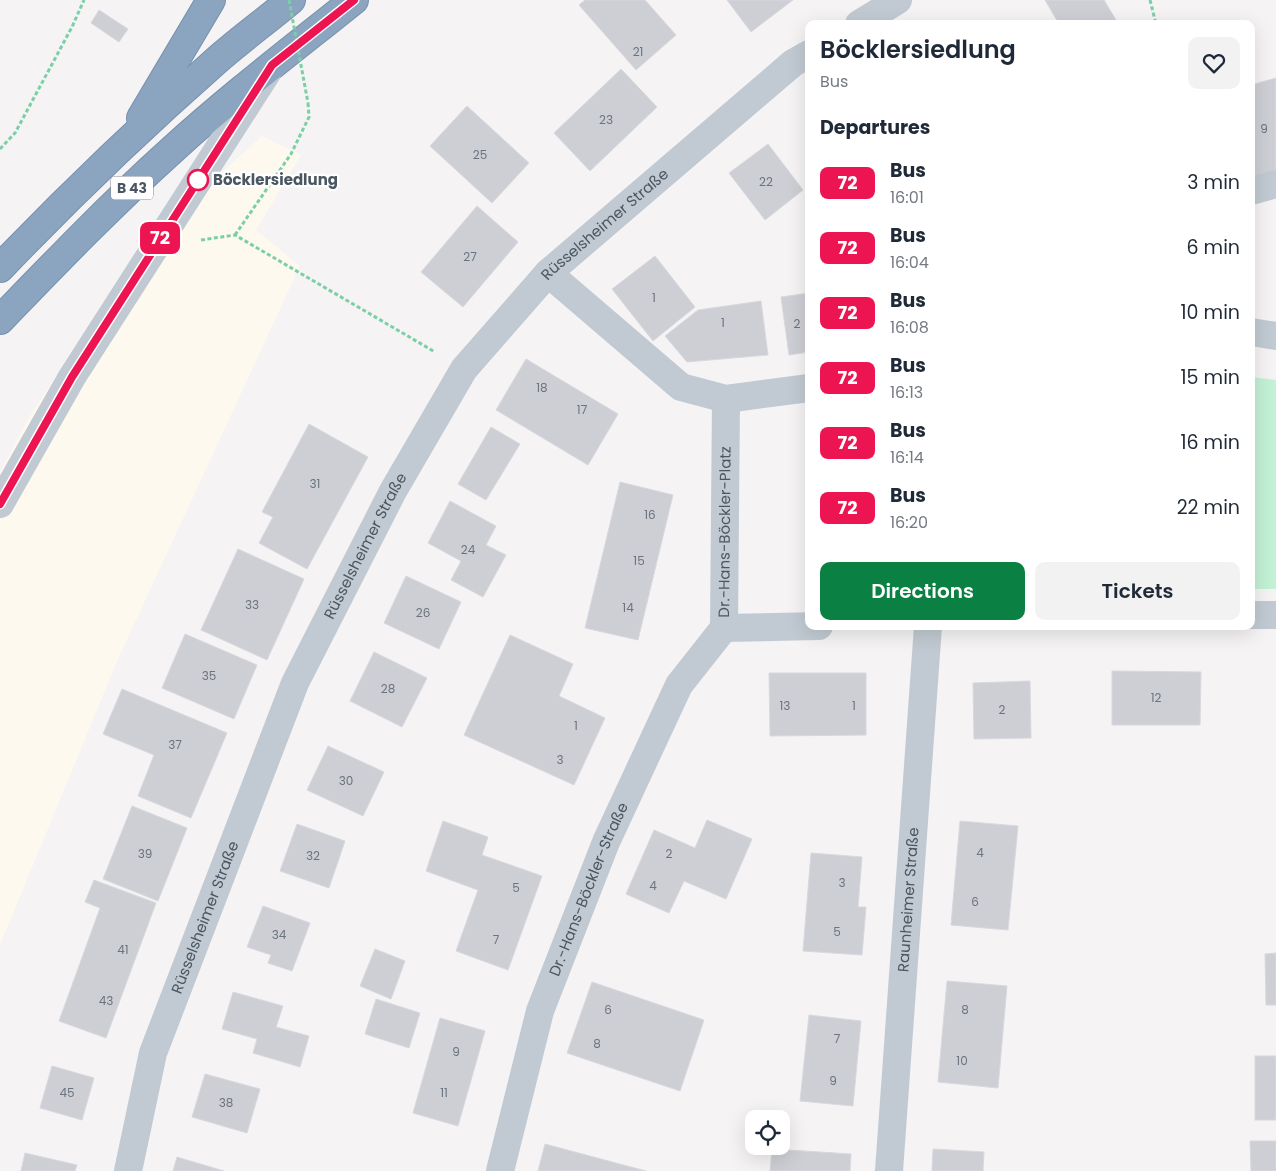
<!DOCTYPE html>
<meta charset="utf-8">
<style>
body{margin:0;font-family:Poppins,sans-serif;background:#f2f2f3;color:#1f2937;height:100vh;display:flex;flex-direction:column;font-size:19px;white-space:nowrap}
*{box-sizing:border-box;margin:0}
p{font-size:16px;color:#747a83}
.icon{flex:none;width:28px;height:28px;fill:none;stroke:currentColor;stroke-width:2;stroke-linecap:round;stroke-linejoin:round}
.map{position:relative;flex:1;overflow:hidden}
.panel{position:absolute;left:805px;top:20px;width:450px;height:610px;display:flex;flex-direction:column;background:#fff;border-radius:10px;box-shadow:0 5px 20px #0002}
.panel>*{flex:none}
.badge{padding:0 10px;border-radius:8px;font-size:18px;line-height:32px}
.tools{position:absolute;left:745px;top:1110px;display:grid;gap:10px}
.tools a{display:grid;place-items:center;width:45px;height:45px;border-radius:10px;background:#fff;box-shadow:0 5px 20px #0002;font-size:25px}
.map>.badge{position:absolute;translate:-50% -50%;box-shadow:0 0 0 2px #fff}
h2{padding:0 15px;font-size:19px;line-height:45px}
.round{display:grid;place-items:center;flex:none;width:52px;height:52px;border-radius:10px;background:#f2f2f3}
.summary{display:flex;align-items:center;justify-content:space-between;height:85px;padding:0 15px}
h1{font-size:24px;font-weight:600;line-height:38px}
.primary-button{display:flex;gap:10px;margin-top:auto;padding:10px 15px}
.primary-button a{flex:1;height:58px;border-radius:10px;background:#0b8043;color:#fff;font-size:20px;font-weight:600;line-height:58px;text-align:center}
.primary-button a+a{background:#f2f2f3;color:#1f2937}
ul{padding:0;list-style:none}
li{display:flex;align-items:center;gap:15px;height:65px;padding:0 15px}
li div{flex:1}
li b{display:block;font-size:19px}
li em{font-style:normal}
li .badge{min-width:55px;font-weight:700;text-align:center}
.map>svg:first-child{display:block}
.commercial{fill:#fdf9ef}
.green{fill:#c3f1d5}
.building{fill:#cdcfd5;stroke:#d7d9de}
.lines{fill:none;stroke-linecap:round;stroke-linejoin:round}
.highway-casing{stroke:#7690ad;stroke-width:30}
.path{stroke:#7ad0a6;stroke-width:3;stroke-dasharray:4 2.5;stroke-linecap:butt}
.minor{stroke:#c1cad2;stroke-width:28}
.highway{stroke:#8ba5c1;stroke-width:28}
.path-bridge{stroke:#7ad0a6;stroke-width:3;stroke-dasharray:4 2.5;stroke-linecap:butt}
.line-casing{stroke:#fff;stroke-width:11}
.line{stroke:#ec1551;stroke-width:8}
.stop-dot{fill:#fff;stroke:#ec1551;stroke-width:2.5}
.labels{text-anchor:middle;stroke-width:4.5;stroke-linejoin:round;paint-order:stroke}
.number-label{font-size:12px;fill:#6b747e}
.shield{fill:#fff;stroke:#808990;stroke-width:1}
.shield-label{font-size:14px;font-weight:bold;fill:#4a5661}
.stop-label{font-size:15px;font-weight:bold;fill:#4a5661;stroke:#fff;text-anchor:start}
.street-label{font-size:15px;fill:#4a5661;stroke:#fff}
</style>
<div class="map">
<svg width="1276" height="1171" viewBox="0 0 1276 1171">
<rect width="100%" height="100%" fill="#f5f3f3"/>
<!-- commercial -->
<path class="commercial" d="M262,136L301,155L256,230L300,266L118,659L0,945V472L27,421L137,249Z"/>
<!-- green -->
<path class="green" d="M1251,377L1276,380V589H1251Z"/>
<!-- building -->
<g class="building">
<path d="M585,0H645L676,35L636,70L579,5Z"/>
<path d="M727,0H793L751,32Z"/>
<path d="M1045,0H1104L1116,20L1110,24H1059Z"/>
<path d="M99,10L128,29L119,42L91,23Z"/>
<path d="M621,69L657,107L590,171L554,133Z"/>
<path d="M1276,78V173L1251,179V85Z"/>
<path d="M467,106L529,163L492,203L430,146Z"/>
<path d="M768,144L803,190L765,220L729,173Z"/>
<path d="M477,206L518,242L463,307L421,272Z"/>
<path d="M655,256L695,307L653,341L612,289Z"/>
<path d="M809,293V352L789,355L781,297Z"/>
<path d="M761,301L768,355L687,362L665,336L698,310Z"/>
<path d="M526,359L618,414L588,465L496,410Z"/>
<path d="M309,424L368,457L307,569L259,543L273,517L262,512Z"/>
<path d="M491,427L520,444L486,500L458,484Z"/>
<path d="M620,482L673,495L638,640L585,628Z"/>
<path d="M450,501L496,526L486,545L506,555L483,597L451,580L461,561L428,543Z"/>
<path d="M238,549L304,579L267,660L201,630Z"/>
<path d="M406,576L461,602L439,649L384,623Z"/>
<path d="M185,634L257,665L234,719L162,688Z"/>
<path d="M510,635L573,664L559,696L605,718L574,785L464,735Z"/>
<path d="M374,652L427,678L402,727L350,701Z"/>
<path d="M1112,671L1201,672L1200,725H1112Z"/>
<path d="M769,673H866V735L770,736Z"/>
<path d="M1030,681L1031,738L974,739L973,683Z"/>
<path d="M122,689L227,733L191,818L138,796L154,755L103,734Z"/>
<path d="M328,746L384,772L363,816L307,790Z"/>
<path d="M132,806L187,828L158,901L103,879Z"/>
<path d="M707,820L752,839L726,899L684,881L669,913L626,894L654,830L695,848Z"/>
<path d="M443,821L488,837L482,855L542,876L508,970L456,951L478,890L426,871Z"/>
<path d="M960,821L1018,826L1008,930L951,925Z"/>
<path d="M297,824L345,841L329,888L280,871Z"/>
<path d="M811,853L862,857L858,907H866L862,955L803,951Z"/>
<path d="M94,880L156,903L106,1038L59,1021L100,908L85,902Z"/>
<path d="M263,906L310,923L292,971L268,963L271,955L247,947Z"/>
<path d="M375,949L405,961L391,999L360,986Z"/>
<path d="M1276,953V1005H1266L1265,954Z"/>
<path d="M947,981L1007,986L998,1088L938,1082Z"/>
<path d="M592,982L704,1020L680,1091L567,1053Z"/>
<path d="M233,992L283,1006L276,1027L309,1036L300,1067L253,1053L257,1039L222,1029Z"/>
<path d="M376,999L420,1013L409,1048L365,1034Z"/>
<path d="M809,1015L861,1021L853,1106L800,1101Z"/>
<path d="M440,1018L485,1031L458,1126L413,1113Z"/>
<rect x="1255" y="1056" width="21" height="64"/>
<path d="M52,1066L94,1078L82,1120L40,1108Z"/>
<path d="M205,1074L260,1089L247,1133L192,1117Z"/>
<path d="M1250,1141H1276V1171H1251Z"/>
<path d="M545,1144L646,1171H538Z"/>
<path d="M772,1149L851,1154L850,1171H770Z"/>
<path d="M933,1149L984,1152L983,1171H932Z"/>
<path d="M25,1153L77,1165L75,1171H21Z"/>
<path d="M177,1157L224,1171H173Z"/>
</g>
<g class="lines">
<defs>
<g id="highway">
<path d="M141,118L211,0"/>
<path d="M0,268C69,196 142,126 217,60C241,39 267,20 291,0"/>
<path d="M0,320C56,262 112,204 172,150C230,97 293,49 354,0"/>
</g>
</defs>
<!-- highway casing -->
<use href="#highway" class="highway-casing"/>
<!-- path -->
<g class="path">
<path d="M1150,0L1156,24"/>
<path d="M0,149L15,133L72,27L84,0"/>
<path d="M235,235L291,154L309,117L308,103"/>
<path d="M201,240L235,235L435,352"/>
</g>
<!-- minor -->
<g class="minor">
<path d="M859,24L898,0"/>
<path d="M1251,191L1276,184"/>
<path d="M548,273L681,387L726,399L809,388"/>
<path d="M1251,332L1276,336"/>
<path d="M0,504L72,377L267,73"/>
<path d="M1251,615H1276"/>
<path id="s1" d="M724,628L726,399"/>
<path d="M724,628L819,626"/>
<path id="s2" d="M128,1171L153,1053L295,683L393,491L464,369L548,273L793,63L809,54"/>
<path id="s3" d="M500,1171L540,1011L606,842L679,685L724,628"/>
<path id="s4" d="M889,1171L928,626"/>
</g>
<!-- highway -->
<use href="#highway" class="highway"/>
<!-- path-bridge -->
<path class="path-bridge" d="M289,0L308,103"/>
</g>
<g class="lines">
<defs>
<path id="line" d="M0,504L72,377L272,65L354,0"/>
</defs>
<!-- line casing -->
<use href="#line" class="line-casing"/>
<!-- line -->
<use href="#line" class="line"/>
</g>
<!-- markers -->
<circle class="stop-dot" cx="198" cy="180" r="10"/>
<g class="labels">
<!-- number labels -->
<g class="number-label">
<text x="638" y="56">21</text>
<text x="606" y="124">23</text>
<text x="1264" y="133">9</text>
<text x="480" y="159">25</text>
<text x="766" y="186">22</text>
<text x="470" y="261">27</text>
<text x="654" y="302">1</text>
<text x="723" y="327">1</text>
<text x="797" y="328">2</text>
<text x="542" y="392">18</text>
<text x="582" y="414">17</text>
<text x="315" y="488">31</text>
<text x="650" y="519">16</text>
<text x="468" y="554">24</text>
<text x="639" y="565">15</text>
<text x="252" y="609">33</text>
<text x="628" y="612">14</text>
<text x="423" y="617">26</text>
<text x="209" y="680">35</text>
<text x="388" y="693">28</text>
<text x="1156" y="702">12</text>
<text x="785" y="710">13</text>
<text x="854" y="710">1</text>
<text x="1002" y="714">2</text>
<text x="576" y="730">1</text>
<text x="175" y="749">37</text>
<text x="560" y="764">3</text>
<text x="346" y="785">30</text>
<text x="980" y="857">4</text>
<text x="145" y="858">39</text>
<text x="669" y="858">2</text>
<text x="313" y="860">32</text>
<text x="842" y="887">3</text>
<text x="653" y="890">4</text>
<text x="516" y="892">5</text>
<text x="975" y="906">6</text>
<text x="837" y="936">5</text>
<text x="279" y="939">34</text>
<text x="496" y="944">7</text>
<text x="123" y="954">41</text>
<text x="106" y="1005">43</text>
<text x="608" y="1014">6</text>
<text x="965" y="1014">8</text>
<text x="837" y="1043">7</text>
<text x="597" y="1048">8</text>
<text x="456" y="1056">9</text>
<text x="962" y="1065">10</text>
<text x="833" y="1085">9</text>
<text x="67" y="1097">45</text>
<text x="444" y="1097">11</text>
<text x="226" y="1107">38</text>
</g>
<!-- shield labels -->
<rect class="shield" x="111" y="176.5" width="42" height="23" rx="4"/>
<g class="shield-label">
<text x="132" y="193">B 43</text>
</g>
<!-- stop labels -->
<g class="stop-label">
<text x="213" y="185">Böcklersiedlung</text>
</g>
<!-- street labels -->
<g class="street-label">
<text dy="5" stroke="none"><textPath href="#s2" startOffset="1076">Rüsselsheimer Straße</textPath></text>
<text dy="5" stroke="none"><textPath href="#s1" startOffset="96">Dr.-Hans-Böckler-Platz</textPath></text>
<text dy="5" stroke="none"><textPath href="#s2" startOffset="671">Rüsselsheimer Straße</textPath></text>
<text dy="5" stroke="none"><textPath href="#s3" startOffset="296">Dr.-Hans-Böckler-Straße</textPath></text>
<text dy="5" stroke="none"><textPath href="#s4" startOffset="272">Raunheimer Straße</textPath></text>
<text dy="5" stroke="none"><textPath href="#s2" startOffset="266">Rüsselsheimer Straße</textPath></text>
</g>
</g>
</svg>
<div class="tools">
<a><svg class="icon" aria-label="locate" viewBox="0 0 24 24"><circle cx="12" cy="12" r="6"/><path d="M12 2v4M12 18v4M2 12h4M18 12h4"/></svg></a>
</div>
<b class="badge" style="left:160px;top:238px;background:#ec1551;color:#fff">72</b>
<section class="panel">
<div class="summary"><div><h1>Böcklersiedlung</h1><p>Bus</p></div><a class="round"><svg class="icon" aria-label="heart" viewBox="0 0 24 24"><path d="M12 20l-8-8c-3-5 5-10 8-4 3-6 11-1 8 4z"/></svg></a></div>
<h2>Departures</h2>
<ul>
<li><span class="badge" style="background:#ec1551;color:#fff">72</span><div><b>Bus</b><p>16:01</p></div><em>3 min</em></li>
<li><span class="badge" style="background:#ec1551;color:#fff">72</span><div><b>Bus</b><p>16:04</p></div><em>6 min</em></li>
<li><span class="badge" style="background:#ec1551;color:#fff">72</span><div><b>Bus</b><p>16:08</p></div><em>10 min</em></li>
<li><span class="badge" style="background:#ec1551;color:#fff">72</span><div><b>Bus</b><p>16:13</p></div><em>15 min</em></li>
<li><span class="badge" style="background:#ec1551;color:#fff">72</span><div><b>Bus</b><p>16:14</p></div><em>16 min</em></li>
<li><span class="badge" style="background:#ec1551;color:#fff">72</span><div><b>Bus</b><p>16:20</p></div><em>22 min</em></li>
</ul>
<div class="primary-button"><a>Directions</a><a>Tickets</a></div>
</section>
</div>
